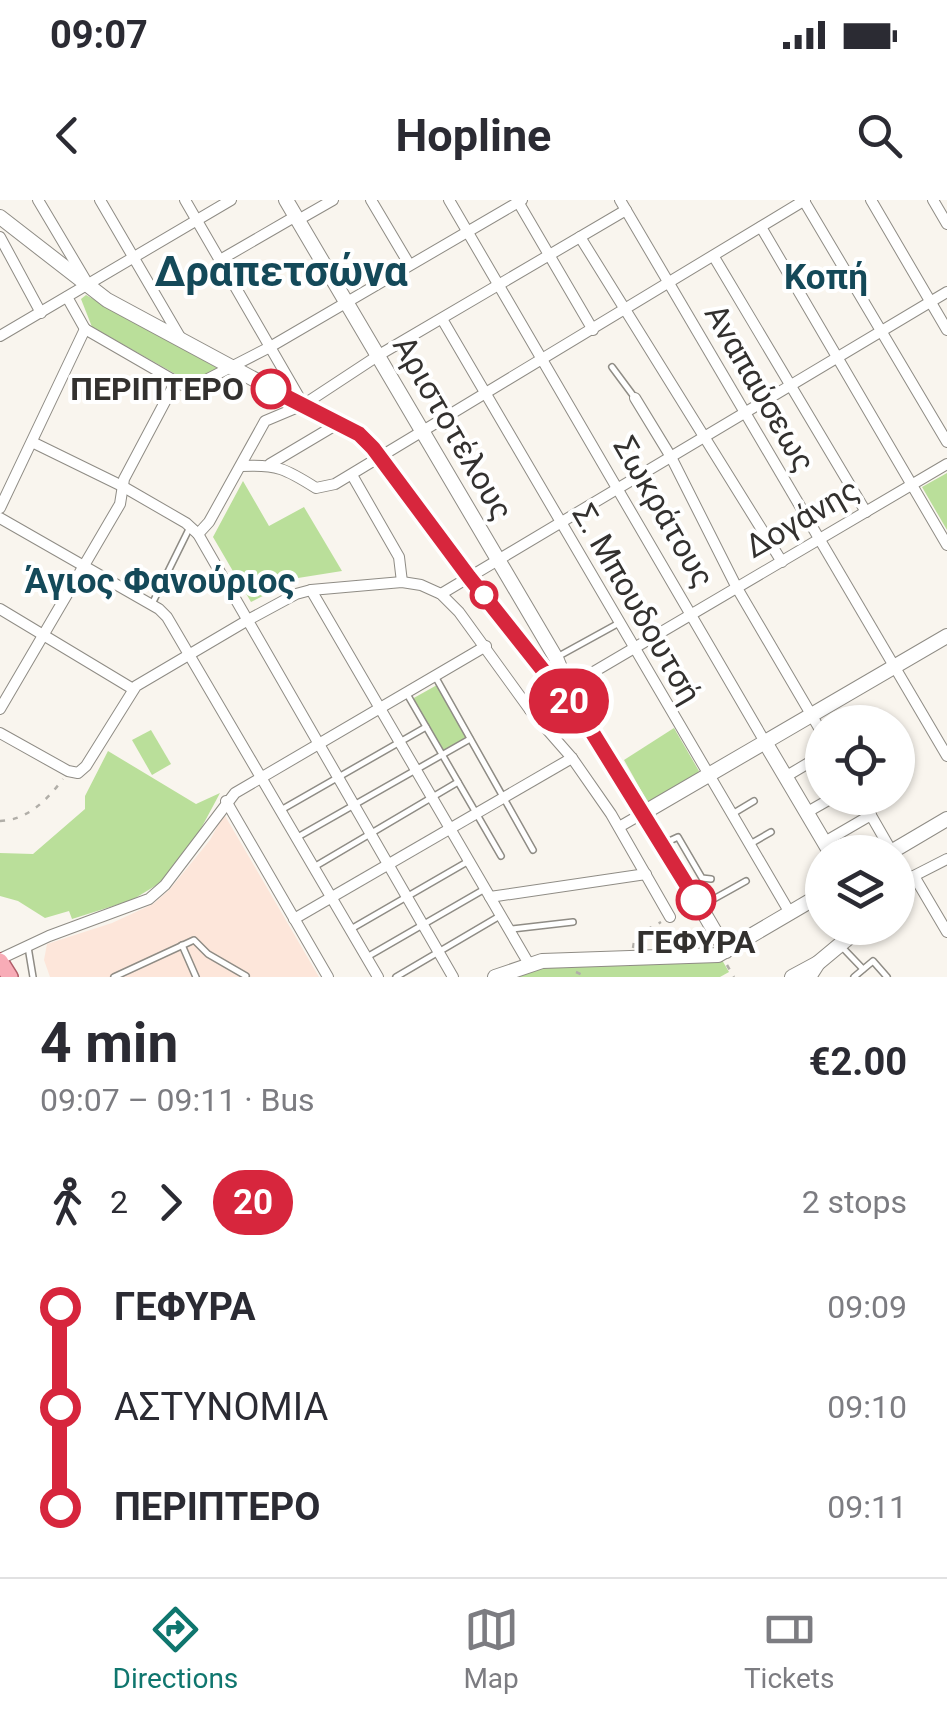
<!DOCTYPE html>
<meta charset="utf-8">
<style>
body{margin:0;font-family:Roboto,sans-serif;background:#f7f7f7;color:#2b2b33;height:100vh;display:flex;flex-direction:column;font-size:38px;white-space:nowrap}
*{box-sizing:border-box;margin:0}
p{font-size:32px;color:#7c7c81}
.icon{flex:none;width:55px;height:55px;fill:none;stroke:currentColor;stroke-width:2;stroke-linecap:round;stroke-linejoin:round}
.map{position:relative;height:777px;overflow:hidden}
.side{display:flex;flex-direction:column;background:#fff;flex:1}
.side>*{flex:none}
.badge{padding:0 20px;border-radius:32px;font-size:35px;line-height:65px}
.controls{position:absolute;left:805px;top:505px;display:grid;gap:20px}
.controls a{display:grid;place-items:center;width:110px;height:110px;border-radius:50%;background:#fff;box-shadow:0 2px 8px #0004;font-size:50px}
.map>.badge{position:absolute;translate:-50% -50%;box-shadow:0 0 0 5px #fff}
.legs{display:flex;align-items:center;gap:15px;height:110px;padding:0 40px;font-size:32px}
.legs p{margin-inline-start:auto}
.head{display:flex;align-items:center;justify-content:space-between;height:170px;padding:0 40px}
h1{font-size:55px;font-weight:700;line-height:75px}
ul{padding:0 40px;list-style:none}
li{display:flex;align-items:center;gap:35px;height:100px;font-size:38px}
li i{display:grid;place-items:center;width:15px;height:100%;margin:0 12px;background:currentColor}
li i::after{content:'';width:25px;height:25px;margin:-12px;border:8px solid;border-radius:50%;background:#fff}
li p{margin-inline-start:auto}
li:first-child i{background:linear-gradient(#0000 50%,currentColor 0)}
li:last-child i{background:linear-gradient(currentColor 50%,#0000 0)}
.status{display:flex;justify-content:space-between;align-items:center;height:70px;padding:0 50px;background:#fff;direction:ltr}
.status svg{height:28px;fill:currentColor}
header{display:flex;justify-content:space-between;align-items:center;height:130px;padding:0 40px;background:#fff;font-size:45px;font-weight:700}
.dock{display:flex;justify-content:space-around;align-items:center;height:140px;border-top:2px solid #e1e1e2;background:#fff;font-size:28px;color:#7c7c81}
.dock a{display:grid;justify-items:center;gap:5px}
.dock .on{color:#0f766e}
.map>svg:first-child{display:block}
.industrial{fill:#fde6da}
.green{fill:#badf9a}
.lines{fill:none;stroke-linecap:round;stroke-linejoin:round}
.lane-casing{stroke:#8f8c85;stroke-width:8}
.street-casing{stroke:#8f8c85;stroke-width:12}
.secondary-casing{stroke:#8f8c85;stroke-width:16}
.primary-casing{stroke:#b05d68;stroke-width:18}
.path{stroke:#b1aea8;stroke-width:2.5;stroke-dasharray:5 8;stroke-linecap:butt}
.lane{stroke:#fff;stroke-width:5}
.street{stroke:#fff;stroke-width:10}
.secondary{stroke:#fff;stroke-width:14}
.primary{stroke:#f8acb7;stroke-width:15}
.line-1-casing{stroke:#fff;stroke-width:22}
.line-1{stroke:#d7263d;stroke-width:15}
.stop-1-dot{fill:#fff;stroke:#d7263d;stroke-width:5}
.labels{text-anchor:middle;stroke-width:8;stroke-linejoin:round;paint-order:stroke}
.street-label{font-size:32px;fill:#33312f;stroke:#fff}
.stop-label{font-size:32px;font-weight:bold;fill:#33312f;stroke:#fff;text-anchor:end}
.neighbourhood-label{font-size:35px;font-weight:bold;fill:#144959;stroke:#fff}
.district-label{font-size:42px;font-weight:bold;fill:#144959;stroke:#fff}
</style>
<div class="status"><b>09:07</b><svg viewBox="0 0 49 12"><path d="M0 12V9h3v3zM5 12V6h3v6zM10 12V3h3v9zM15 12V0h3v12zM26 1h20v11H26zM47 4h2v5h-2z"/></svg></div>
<header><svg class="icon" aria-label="back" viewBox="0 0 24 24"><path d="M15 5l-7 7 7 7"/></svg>Hopline<svg class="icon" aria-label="search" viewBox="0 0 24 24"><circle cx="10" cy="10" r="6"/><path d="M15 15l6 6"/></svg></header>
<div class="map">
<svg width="947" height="777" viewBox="0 0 947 777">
<rect width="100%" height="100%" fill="#f9f5ee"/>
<!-- industrial -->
<path class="industrial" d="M224,614L319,777H50L44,760L47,744L112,723L153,704L170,689L210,640Z"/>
<!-- green -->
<g class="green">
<path d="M86,95L219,169L195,181L186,180L92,127L81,99Z"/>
<path d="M947,273V330L922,287Z"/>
<path d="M243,281L269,326L304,307L342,371L298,378L251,402L213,337Z"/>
<path d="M437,485L467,537L442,552L412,499Z"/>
<path d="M674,528L699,571L696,577L653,602L647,601L624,560Z"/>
<path d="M151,530L171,564L152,575L132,540Z"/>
<path d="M108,551L196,604L220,593L197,636L160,683L132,700L72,719L69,711L45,718L18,701L0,696V653L33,654L85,609V596Z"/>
<path d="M722,760L729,772L720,777H501L523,768Z"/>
</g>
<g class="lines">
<defs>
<g id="lane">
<path d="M612,167L635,198"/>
<path d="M153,402L190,327"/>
<path d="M559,456L619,423"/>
<path d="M436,478L533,650"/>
<path d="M407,494L501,656"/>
<path d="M281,610L426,527"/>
<path d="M734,613L754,601"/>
<path d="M296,638L470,539"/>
<path d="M665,643L678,637L702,678L711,679"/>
<path d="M752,643L771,632"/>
<path d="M314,667L458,582"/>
<path d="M703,705L746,681"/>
<path d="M351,729L467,662"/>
<path d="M512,729L573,722"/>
<path d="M182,745L196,777"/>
<path d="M841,746L863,769"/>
<path d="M28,747L33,777"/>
<path d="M367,757L483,690"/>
<path d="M114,777L194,740L208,754L246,776"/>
<path d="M396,777L498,717"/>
<path d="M854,777L873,761L887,777"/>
</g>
<g id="street">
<path d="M38,0L85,79"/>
<path d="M100,0L180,137"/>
<path d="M185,0L303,204"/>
<path d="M371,0L409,64"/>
<path d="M449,0L765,542"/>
<path d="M517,0L593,130"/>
<path d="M620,0L947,556"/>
<path d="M871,0L947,130"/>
<path d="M933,0L947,24"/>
<path d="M804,1L947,242"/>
<path d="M298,20L333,0"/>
<path d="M761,27L947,345"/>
<path d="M0,37L41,113"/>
<path d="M580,37L782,362"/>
<path d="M714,57L866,312"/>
<path d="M220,60L296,16"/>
<path d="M67,97L85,129"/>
<path d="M442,119L790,713"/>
<path d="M85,129L182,185L198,184L270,147L522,0"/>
<path d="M0,136L231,0"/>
<path d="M635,198L671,257L737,388L822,533"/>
<path d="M32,242L122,286L186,323L198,334L453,777"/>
<path d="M270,264L339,223"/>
<path d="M241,266C277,264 286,269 316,288L335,284L805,0"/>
<path d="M352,275L399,357L402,382"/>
<path d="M0,308L85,129"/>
<path d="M0,318L159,409L167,417L378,777"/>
<path d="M198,334L209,322L265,221L303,205L379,155L626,10"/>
<path d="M311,390L529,764"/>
<path d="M441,394L947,92"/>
<path d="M0,409L133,489"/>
<path d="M568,487L947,264"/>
<path d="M0,509L120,304L124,279L176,181"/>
<path d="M530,510L562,491"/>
<path d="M0,533L68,571L78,573L86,566L136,486L248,420L296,394L311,390L402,382L421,385L441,394L459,412L530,510L572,558L611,614L670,717"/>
<path d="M790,574L822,555"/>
<path d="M861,598L892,652"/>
<path d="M226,601L328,777"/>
<path d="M811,610L832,598"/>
<path d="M619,627L645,612"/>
<path d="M828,640L871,615"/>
<path d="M914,676L947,732"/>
<path d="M898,684L947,659"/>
<path d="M490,697L646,674"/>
<path d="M294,719L572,558"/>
<path d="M0,759L49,736L149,699L165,685L235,593L486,446"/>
</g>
<g id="secondary">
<path d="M286,0L556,458L568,487L563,491"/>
<path d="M0,17L107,100L367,240L469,377L592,532L645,612L726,751"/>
<path d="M765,542L830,652"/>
<path d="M645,612L947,436"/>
<path d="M891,652L947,619"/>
<path d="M495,777L542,761L718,755L822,694"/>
<path d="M792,777L818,763"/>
<path d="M809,777L818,763L860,728"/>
</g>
<path id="primary" d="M0,761L10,777"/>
</defs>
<!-- lane casing -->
<use href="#lane" class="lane-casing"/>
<!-- street casing -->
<use href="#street" class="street-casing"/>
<!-- secondary casing -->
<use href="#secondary" class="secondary-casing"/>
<!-- primary casing -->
<use href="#primary" class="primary-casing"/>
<!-- path -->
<g class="path">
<path d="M0,621C28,620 47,600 63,579"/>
<path d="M633,748L635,736L661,722"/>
<path d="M727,765L734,777"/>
<path d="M576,772L587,777"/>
</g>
<!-- lane -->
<use href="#lane" class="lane"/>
<!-- street -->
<use href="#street" class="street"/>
<!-- secondary -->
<use href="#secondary" class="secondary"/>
<!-- primary -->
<use href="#primary" class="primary"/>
</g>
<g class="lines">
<defs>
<path id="line-1" d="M271,189L359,234L373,248L469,377L592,532L696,700"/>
</defs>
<!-- line-1 casing -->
<use href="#line-1" class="line-1-casing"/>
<!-- line-1 -->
<use href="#line-1" class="line-1"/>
</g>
<!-- markers -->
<g class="stop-1-dot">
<circle cx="271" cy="189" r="18"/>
<circle cx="484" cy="395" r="12"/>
<circle cx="696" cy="700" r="18"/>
</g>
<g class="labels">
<!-- street labels -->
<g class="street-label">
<text transform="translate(760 188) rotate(60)" y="11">Αναπαύσεως</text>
<text transform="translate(453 228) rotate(60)" y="11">Αριστοτέλους</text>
<text transform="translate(664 312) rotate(60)" y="11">Σωκράτους</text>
<text transform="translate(802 318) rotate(-30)" y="11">Δογάνης</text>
<text transform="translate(637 404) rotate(60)" y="11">Σ. Μπουδουτσή</text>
</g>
<!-- stop labels -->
<g class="stop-label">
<text x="244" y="200">ΠΕΡΙΠΤΕΡΟ</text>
<text x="696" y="753" text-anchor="middle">ΓΕΦΥΡΑ</text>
</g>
<!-- neighbourhood labels -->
<g class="neighbourhood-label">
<text x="826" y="89">Κοπή</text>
<text x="160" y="393">Άγιος Φανούριος</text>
</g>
<!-- district labels -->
<g class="district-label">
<text x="281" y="86">Δραπετσώνα</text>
</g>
</g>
</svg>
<div class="controls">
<a><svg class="icon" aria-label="locate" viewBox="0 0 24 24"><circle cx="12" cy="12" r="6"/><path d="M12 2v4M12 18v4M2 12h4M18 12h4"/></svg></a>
<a><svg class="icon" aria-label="layers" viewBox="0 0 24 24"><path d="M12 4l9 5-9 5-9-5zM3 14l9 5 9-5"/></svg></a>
</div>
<b class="badge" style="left:569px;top:501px;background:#d7263d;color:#fff">20</b>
</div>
<section class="side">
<div class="head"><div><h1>4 min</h1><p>09:07 – 09:11 · Bus</p></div><b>€2.00</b></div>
<div class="legs"><svg class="icon" aria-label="walk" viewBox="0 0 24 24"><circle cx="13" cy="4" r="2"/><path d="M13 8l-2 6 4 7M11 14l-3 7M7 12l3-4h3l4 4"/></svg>2<svg class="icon" aria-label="forward" viewBox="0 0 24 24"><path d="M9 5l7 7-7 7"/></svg><b class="badge" style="background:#d7263d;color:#fff">20</b><p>2 stops</p></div>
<ul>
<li><i style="color:#d7263d"></i><b>ΓΕΦΥΡΑ</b><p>09:09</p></li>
<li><i style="color:#d7263d"></i><span>ΑΣΤΥΝΟΜΙΑ</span><p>09:10</p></li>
<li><i style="color:#d7263d"></i><b>ΠΕΡΙΠΤΕΡΟ</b><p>09:11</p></li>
</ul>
</section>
<nav class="dock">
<a class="on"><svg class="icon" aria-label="directions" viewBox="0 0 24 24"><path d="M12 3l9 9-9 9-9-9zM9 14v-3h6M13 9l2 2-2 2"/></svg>Directions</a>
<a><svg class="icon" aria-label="map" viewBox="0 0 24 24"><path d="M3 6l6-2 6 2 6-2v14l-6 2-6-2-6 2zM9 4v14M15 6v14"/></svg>Map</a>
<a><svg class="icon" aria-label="tickets" viewBox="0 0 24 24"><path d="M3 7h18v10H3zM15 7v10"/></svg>Tickets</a>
</nav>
